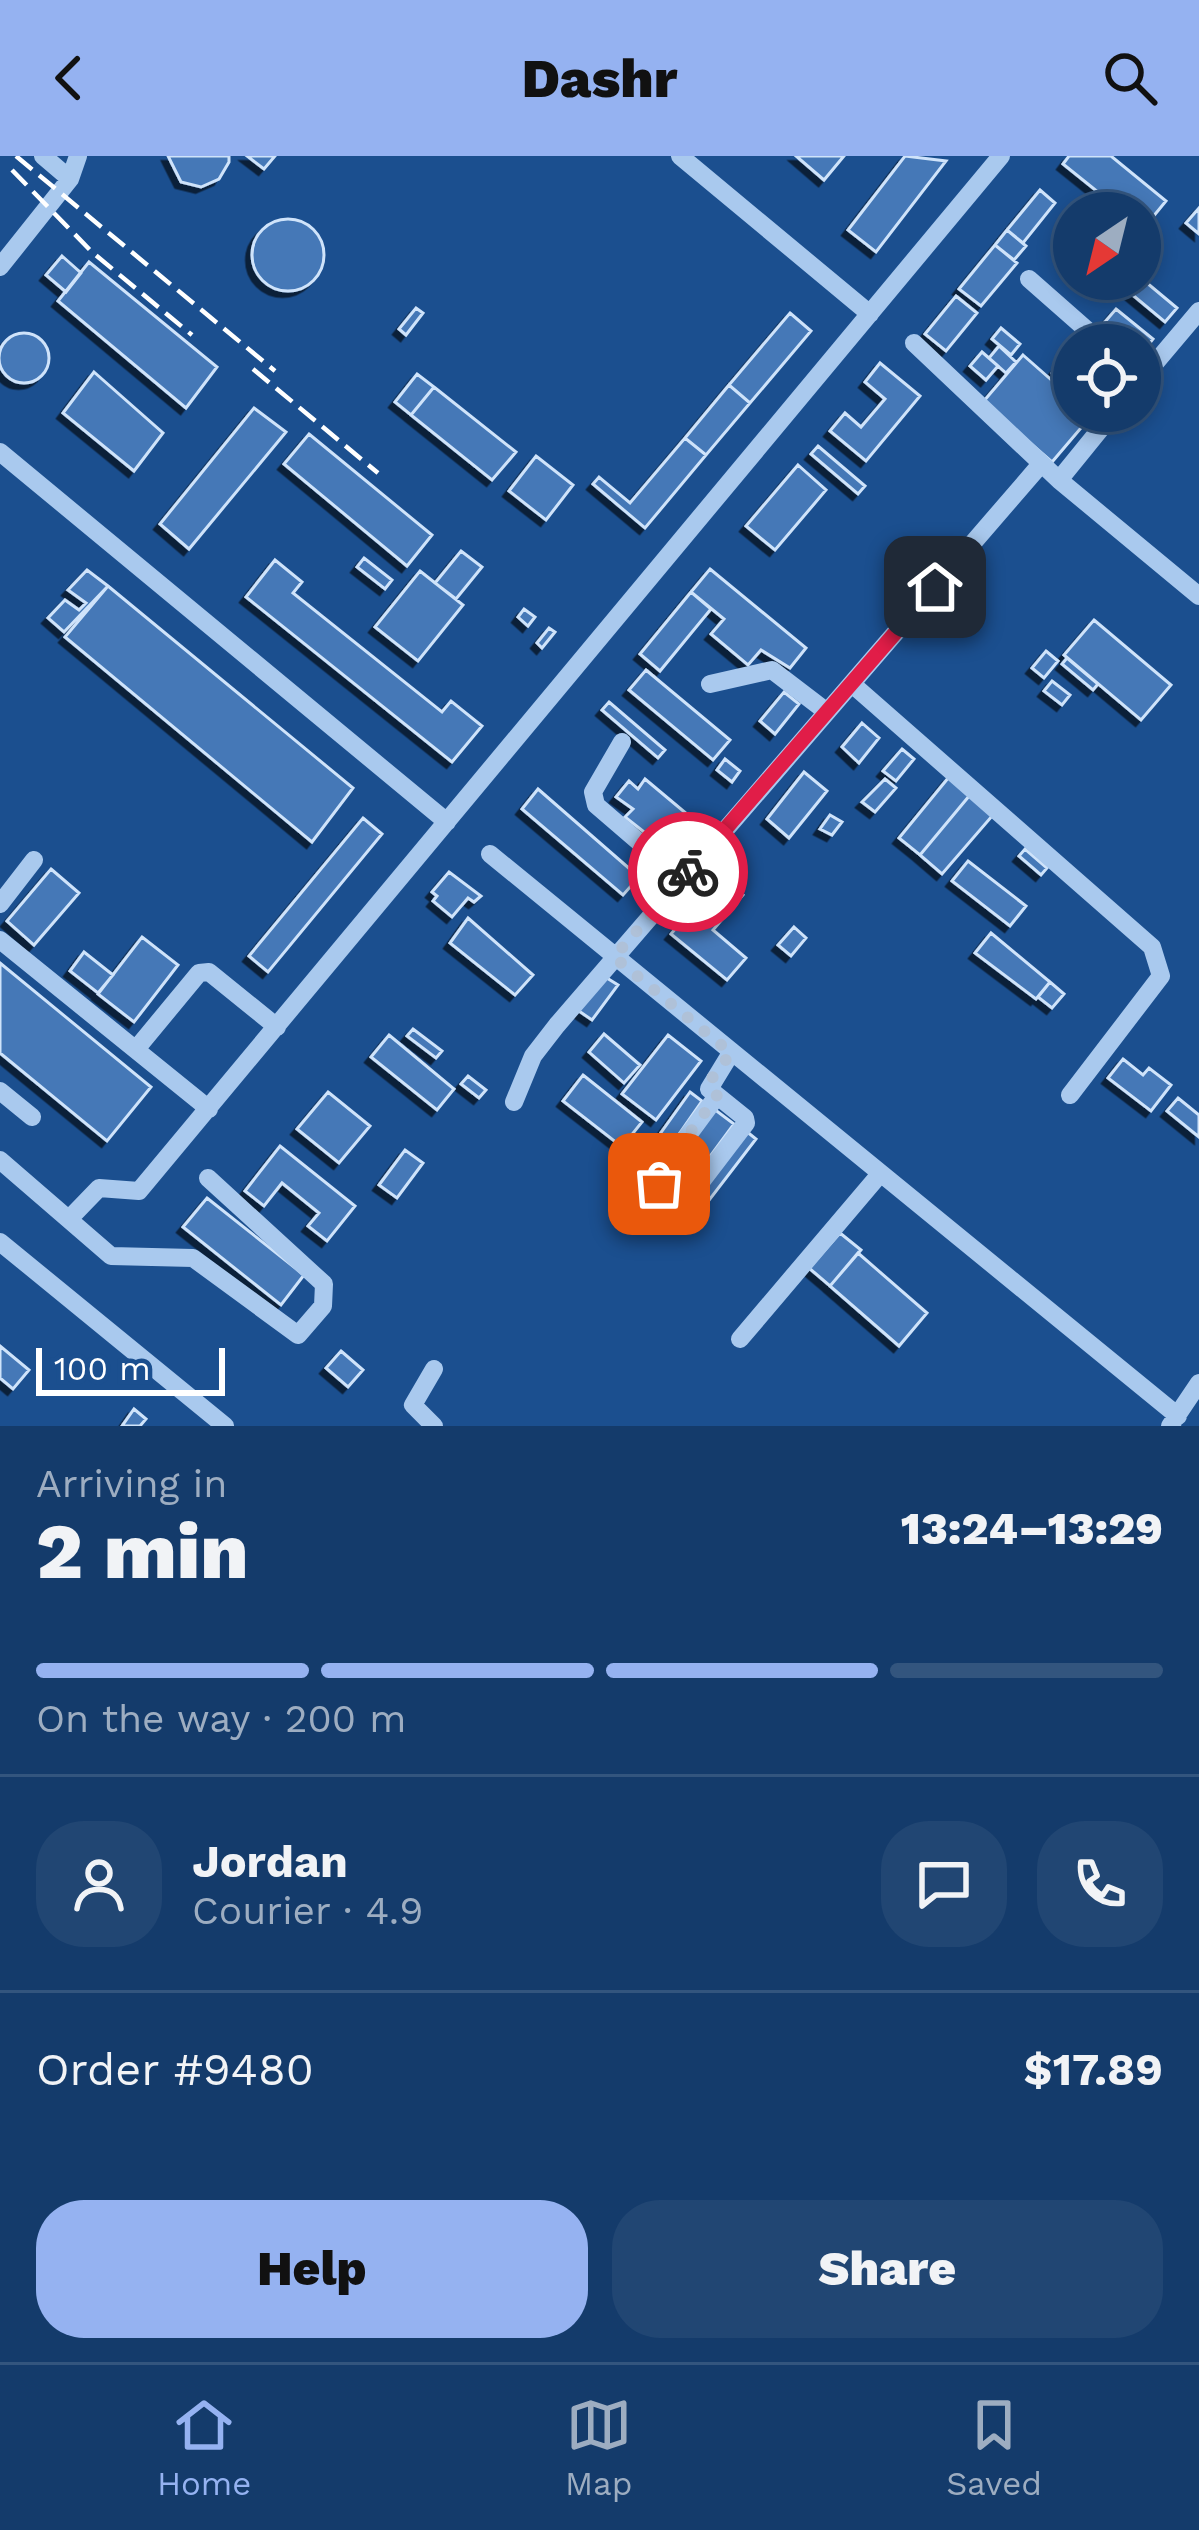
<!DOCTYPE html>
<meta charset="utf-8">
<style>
body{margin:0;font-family:"Work Sans",sans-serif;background:#214673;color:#f1f3f6;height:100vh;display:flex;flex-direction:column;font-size:45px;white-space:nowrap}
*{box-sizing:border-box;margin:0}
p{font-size:39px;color:#9dadc1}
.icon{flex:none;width:66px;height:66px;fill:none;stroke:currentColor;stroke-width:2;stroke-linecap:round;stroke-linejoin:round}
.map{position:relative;height:1270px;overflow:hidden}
.details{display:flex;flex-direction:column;background:#143b6b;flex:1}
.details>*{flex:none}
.needle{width:78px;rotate:215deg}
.tools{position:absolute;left:1053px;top:36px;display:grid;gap:24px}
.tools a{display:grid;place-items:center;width:108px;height:108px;border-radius:50%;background:#143b6b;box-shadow:0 6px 18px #0003,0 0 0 3px #33557e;font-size:60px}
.scale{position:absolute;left:36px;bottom:30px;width:189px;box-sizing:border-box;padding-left:12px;border:6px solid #fff;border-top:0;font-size:33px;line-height:42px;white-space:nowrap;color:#fff;-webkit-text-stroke:9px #1b4f8f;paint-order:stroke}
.pin{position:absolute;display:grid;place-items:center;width:102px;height:102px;color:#fff;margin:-51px;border-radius:24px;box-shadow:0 6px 18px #0006}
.courier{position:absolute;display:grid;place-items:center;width:120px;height:120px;margin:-60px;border:9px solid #e11d48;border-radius:50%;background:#fff;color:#222;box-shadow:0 3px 15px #0007}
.summary em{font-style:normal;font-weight:800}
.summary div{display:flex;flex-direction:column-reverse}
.summary{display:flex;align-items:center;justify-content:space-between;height:204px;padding:0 36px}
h1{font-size:78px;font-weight:800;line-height:90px}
.bar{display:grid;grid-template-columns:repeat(4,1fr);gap:18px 12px;align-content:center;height:144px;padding:0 36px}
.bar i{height:15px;border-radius:9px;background:#33557e}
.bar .on{background:#95b2f1}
.bar p{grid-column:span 4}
.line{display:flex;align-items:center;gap:30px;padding:0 36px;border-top:3px solid #33557e}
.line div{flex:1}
.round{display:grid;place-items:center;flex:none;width:126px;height:126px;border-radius:48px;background:#214673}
.cta{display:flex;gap:24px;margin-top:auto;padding:24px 36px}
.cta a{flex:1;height:138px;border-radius:48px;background:#95b2f1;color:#111;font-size:48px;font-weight:800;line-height:138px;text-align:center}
.cta a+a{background:#214673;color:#f1f3f6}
header{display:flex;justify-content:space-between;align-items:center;height:156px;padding:0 36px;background:#95b2f1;color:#111;font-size:54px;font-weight:800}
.tab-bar{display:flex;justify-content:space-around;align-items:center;height:168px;border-top:3px solid #33557e;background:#143b6b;font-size:33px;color:#9dadc1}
.tab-bar a{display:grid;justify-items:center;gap:6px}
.tab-bar .on{color:#95b2f1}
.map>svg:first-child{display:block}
.building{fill:#4478b7;stroke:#cfe3fa;stroke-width:3;filter:url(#shadow)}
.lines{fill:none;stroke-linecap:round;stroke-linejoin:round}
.minor{stroke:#a9c9ee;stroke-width:18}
.rail{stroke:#fff;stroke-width:4.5;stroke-dasharray:21 9;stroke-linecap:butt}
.done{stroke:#afc1d8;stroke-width:12;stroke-dasharray:0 21.6}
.route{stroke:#e11d48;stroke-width:15}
</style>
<header><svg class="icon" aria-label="back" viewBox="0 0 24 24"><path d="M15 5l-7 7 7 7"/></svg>Dashr<svg class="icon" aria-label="search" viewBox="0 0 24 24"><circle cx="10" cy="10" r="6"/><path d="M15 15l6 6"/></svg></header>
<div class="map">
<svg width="1199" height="1270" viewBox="0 0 1199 1270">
<defs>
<filter id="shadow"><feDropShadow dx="-5.5" dy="5.5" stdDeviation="0" flood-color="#0009"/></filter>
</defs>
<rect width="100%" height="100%" fill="#1b4f8f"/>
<!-- building -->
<path class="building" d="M168,0h61v6l-10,17 -18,8 -20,-5z
M247,0h28l-11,13z
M796,0h48l-20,24z
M905,0l41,5 -70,91 -28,-22z
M1069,0h42l55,45 -23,28 -3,-16h-16l-61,-49z
M1040,34l15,13 -32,40 -16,-13z
M1199,52v26l-13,-11z
M252 99a36 36 0 1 1 72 0a36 36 0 1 1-72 0Z
M1007,74l19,16 -12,14 -19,-15z
M995,89l22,18 -36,43 -22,-17z
M62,100l19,17 -15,19 -20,-17z
M89,106l128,105 -31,41 -128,-107z
M1141,122l36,30 -12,14 -36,-30z
M956,140l21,17 -31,38 -21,-17z
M416,152l7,5 -17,22 -7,-6z
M1116,153l37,30 -12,15 -1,-9h-10l-26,-22z
M790,157l21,18 -61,72 -21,-18z
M1104,167l26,22h-22l-13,-11z
M1001,172l19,16 -9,11 -19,-16z
M-1 202a25 25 0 1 1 50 0a25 25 0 1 1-50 0Z
M999,190l17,16 -10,11 -17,-15z
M982,196l16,14 -12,14 -16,-14z
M1068,198l6,5v33l-22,-19z
M1023,199l51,45v11l18,4 -40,47 -69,-60z
M880,207l40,33 -54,65 -36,-30 15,-18 16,14 24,-28 -20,-17z
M94,216l69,61 -29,38 -71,-58z
M417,218l17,13 -23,28 -16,-13z
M729,229l21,18 -44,52 -21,-17z
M434,231l82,65 -24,28 -81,-65z
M254,252l32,24 -97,117 -29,-25z
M309,278l123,101 -25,31 -123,-102z
M685,282l21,17 -61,73 -52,-44 6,-7 31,26z
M818,290l47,40 -7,8 -47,-40z
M536,300l37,29 -27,35 -37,-29z
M798,309l28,25 -51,60 -29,-24z
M461,395l21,16 -26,32 -21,-16z
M364,402l28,22 -7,9 -28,-22z
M275,404l27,22 -9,11 149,119 9,-11 31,25 -30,36 -206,-165z
M710,413l96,79 -16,20 -29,-18 -13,15 -37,-31 13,-15 -33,-27z
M87,414l21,16 -44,46 -16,-14 17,-18 14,10 7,-7 -18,-13z
M420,415l43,34 -45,56 -43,-34z
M108,430l245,202 -41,54 -247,-205z
M691,436l20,17 -51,62 -20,-17z
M524,453l11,8 -7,9 -10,-9z
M1094,464l77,65 -30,35 -77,-65z
M549,472l6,4 -13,16 -5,-5z
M1046,495l12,10 -14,17 -12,-10z
M1067,502l31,26 -5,6 -31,-26z
M646,514l84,70 -17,20 -84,-70z
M1052,525l18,14 -8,10 -18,-14z
M784,536l15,12 -24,30 -15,-13z
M609,546l56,48 -7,8 -56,-48z
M862,567l17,15 -20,25 -17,-16z
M902,593l12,10 -18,22 -13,-10z
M725,603l15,12 -8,11 -15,-12z
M804,616l23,19 -38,47 -22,-19z
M949,621l21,18 -50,60 -21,-17z
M645,623l61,51 -25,31 -56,-44 8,-8 -17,-12 13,-16 9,8z
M885,623l11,9 -21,24 -13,-10z
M538,633l101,88 -16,18 -101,-86z
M970,639l23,20 -51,59 -22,-19z
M830,659l12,7 -10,13 -12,-6z
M363,662l19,16 -114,138 -19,-16z
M1025,693l22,19 -6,7 -22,-19z
M968,705l58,45 -16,20 -58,-45z
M51,713l28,24 -45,52 -27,-24z
M449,716l32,24 -7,6 -6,-4 -16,19 -19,-16 4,-5 -5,-4z
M720,720l23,19 -30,35 33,28 -19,22 -56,-46z
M468,762l65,57 -18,20 -65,-52z
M794,771l12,11 -15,18 -13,-11z
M991,777l59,49 -14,17 -61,-46z
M142,781l36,28 -44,57 -36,-28z
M84,796l29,23 -15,18 -28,-22z
M0,807l151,124 -44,54 -107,-88z
M602,819l16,10 -26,35 -16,-11z
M1050,826l14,12 -12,14 -14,-11z
M413,873l29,22 -6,7 -29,-22z
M604,878l36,31 -16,18 -35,-31z
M389,879l65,54 -17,21 -66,-53z
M668,879l33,26 -45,59 -34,-26z
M1123,903l20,16 6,-7 22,17 -20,26 -43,-33z
M583,919l59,47 -20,25 -59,-46z
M468,920l18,14 -7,8 -18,-14z
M328,936l42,34 -31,37 -42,-34z
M690,936l12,9 -39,56 -13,-9z
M1178,942l21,17v22l-32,-26z
M714,953l20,15 -48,65 -21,-16z
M746,975l10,8 -56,73 -10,-7z
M280,990l75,60 -28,35 -19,-15 11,-13 -37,-30 -18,23 -19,-15z
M405,994l18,13 -26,35 -18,-13z
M207,1042l97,77 -23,30 -98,-78z
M840,1077l21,17 -31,36 -21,-18z
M858,1097l69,60 -28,33 -69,-60z
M0,1190l29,24 -16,19 -13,-11z
M341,1195l22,19 -15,17 -22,-19z
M134,1253l12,10 -6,7h-18z"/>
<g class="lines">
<!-- minor -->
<path class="minor" d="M43,0l27,23
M680,0l190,158
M0,111l70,-88 8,-23
M1029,123l75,66
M914,187l145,137 140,116
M1140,225l59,-70
M0,296l447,370
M1059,324l56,-69
M710,528l62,-14 55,42
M852,528l300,263 9,29 -91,119
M622,586l-29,50 3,13 86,74
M490,698l688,562
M0,748l34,-44
M0,784l209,169
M137,892l62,-75 10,-1 68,55
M0,935l32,26
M717,940l-59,80 1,8 22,16 7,-1 58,-76 -1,-5 -36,-29 22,-36
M514,946l19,-46 24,-31 484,-561
M0,1004l111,96 82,2 105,77 25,-29 1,-22 -116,-106
M70,1062l29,-30 40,3 862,-1035
M0,1086l225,184
M740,1183l140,-165
M434,1213l-21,36 21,21
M1170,1270l29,-43"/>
<!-- rail -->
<path class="rail" d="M16,0l259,215
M12,14l80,82 100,83
M253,213l125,104"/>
</g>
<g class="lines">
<!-- done -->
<path class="done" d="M659,1028l-1,-8 59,-80 -8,-14 22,-29 -117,-96 74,-85"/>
<!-- route -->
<path class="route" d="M688,716l247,-285"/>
</g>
</svg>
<div class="tools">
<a><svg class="needle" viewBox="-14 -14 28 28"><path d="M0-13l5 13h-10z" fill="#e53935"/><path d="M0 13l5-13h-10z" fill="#9dadc1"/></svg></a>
<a><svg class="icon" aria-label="locate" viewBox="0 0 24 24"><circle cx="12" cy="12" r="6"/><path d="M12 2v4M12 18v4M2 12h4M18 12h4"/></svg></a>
</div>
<div class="scale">100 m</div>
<div class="pin" style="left:659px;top:1028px;background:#ea580c"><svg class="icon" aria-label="bag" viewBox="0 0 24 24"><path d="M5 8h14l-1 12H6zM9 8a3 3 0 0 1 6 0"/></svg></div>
<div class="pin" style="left:935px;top:431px;background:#1f2937"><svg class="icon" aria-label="home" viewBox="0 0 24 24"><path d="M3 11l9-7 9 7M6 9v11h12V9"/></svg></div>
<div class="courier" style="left:688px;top:716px"><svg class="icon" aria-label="bike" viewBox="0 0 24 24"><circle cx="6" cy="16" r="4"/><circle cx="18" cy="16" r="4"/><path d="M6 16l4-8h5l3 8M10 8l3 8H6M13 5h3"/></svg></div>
</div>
<section class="details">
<div class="summary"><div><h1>2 min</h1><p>Arriving in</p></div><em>13:24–13:29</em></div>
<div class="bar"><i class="on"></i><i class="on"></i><i class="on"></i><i></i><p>On the way · 200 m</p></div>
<div class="line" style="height:216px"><a class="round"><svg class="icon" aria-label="person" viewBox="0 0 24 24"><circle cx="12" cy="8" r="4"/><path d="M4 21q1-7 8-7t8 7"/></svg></a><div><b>Jordan</b><p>Courier · 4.9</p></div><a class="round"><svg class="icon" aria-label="chat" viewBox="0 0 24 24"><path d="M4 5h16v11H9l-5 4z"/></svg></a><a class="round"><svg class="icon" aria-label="phone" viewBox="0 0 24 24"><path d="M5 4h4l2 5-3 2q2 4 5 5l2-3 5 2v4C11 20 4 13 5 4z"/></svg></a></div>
<div class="line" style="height:156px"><div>Order #9480</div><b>$17.89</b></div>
<div class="cta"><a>Help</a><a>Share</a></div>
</section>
<nav class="tab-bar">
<a class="on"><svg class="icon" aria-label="home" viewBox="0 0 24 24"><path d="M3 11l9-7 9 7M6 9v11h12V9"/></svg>Home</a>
<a><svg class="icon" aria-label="map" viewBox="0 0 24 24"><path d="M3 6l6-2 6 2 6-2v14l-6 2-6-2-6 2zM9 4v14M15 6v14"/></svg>Map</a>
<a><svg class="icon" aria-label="saved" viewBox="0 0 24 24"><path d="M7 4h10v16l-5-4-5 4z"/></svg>Saved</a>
</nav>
